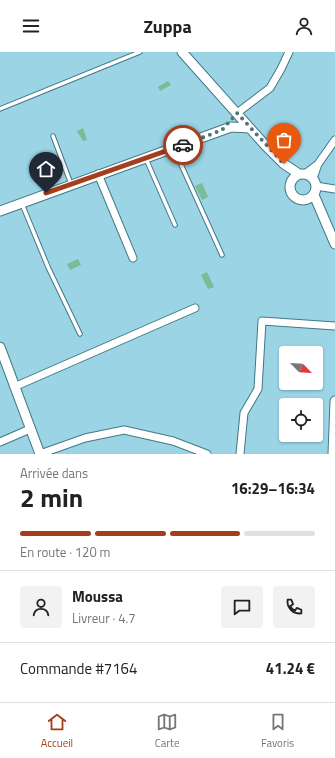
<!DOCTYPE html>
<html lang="fr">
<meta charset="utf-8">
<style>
body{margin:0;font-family:"Titillium Web",sans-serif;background:#f2f2f2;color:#222;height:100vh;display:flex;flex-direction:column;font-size:15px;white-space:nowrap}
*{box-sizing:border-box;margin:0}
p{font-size:13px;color:#767676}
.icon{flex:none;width:22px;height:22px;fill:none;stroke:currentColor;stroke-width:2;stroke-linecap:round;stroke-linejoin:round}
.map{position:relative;height:402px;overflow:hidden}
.side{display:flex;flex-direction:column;background:#fff;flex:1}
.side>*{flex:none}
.needle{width:26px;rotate:114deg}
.fabs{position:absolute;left:279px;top:294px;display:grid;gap:8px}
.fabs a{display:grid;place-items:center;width:44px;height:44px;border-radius:4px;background:#fff;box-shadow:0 1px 3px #0004;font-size:20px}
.pin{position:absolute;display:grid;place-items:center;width:34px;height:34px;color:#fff;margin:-41px -17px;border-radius:50% 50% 50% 0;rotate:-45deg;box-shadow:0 0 4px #0007}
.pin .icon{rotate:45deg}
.courier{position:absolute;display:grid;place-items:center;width:40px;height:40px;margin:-20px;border:3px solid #a53e1b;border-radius:50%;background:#fff;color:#222;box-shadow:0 1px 5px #0007}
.head em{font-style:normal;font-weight:700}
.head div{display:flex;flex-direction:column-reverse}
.head{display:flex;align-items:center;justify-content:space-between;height:68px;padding:0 20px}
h1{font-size:26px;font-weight:700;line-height:30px}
.bar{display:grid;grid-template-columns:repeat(4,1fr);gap:6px 4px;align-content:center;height:48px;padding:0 20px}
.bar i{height:5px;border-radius:3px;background:#e0e0e0}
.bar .current{background:#a53e1b}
.bar p{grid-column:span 4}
.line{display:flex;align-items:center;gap:10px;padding:0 20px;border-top:1px solid #e0e0e0}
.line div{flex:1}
.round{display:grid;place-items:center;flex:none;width:42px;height:42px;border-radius:4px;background:#f2f2f2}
header{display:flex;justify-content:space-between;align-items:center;height:52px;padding:0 20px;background:#fff;font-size:18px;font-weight:700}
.menu{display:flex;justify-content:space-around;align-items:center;height:56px;border-top:1px solid #e0e0e0;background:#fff;font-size:11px;color:#767676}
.menu a{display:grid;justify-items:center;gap:2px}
.menu .current{color:#a53e1b}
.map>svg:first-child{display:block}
.water{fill:#7dba96}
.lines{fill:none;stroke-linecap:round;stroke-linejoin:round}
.service-casing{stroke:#427887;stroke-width:5.5}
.minor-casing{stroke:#427887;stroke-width:9}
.tertiary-casing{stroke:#427887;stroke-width:11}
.service{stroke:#fff;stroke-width:3.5}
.minor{stroke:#fff;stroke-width:7}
.tertiary{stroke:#fff;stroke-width:9}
.done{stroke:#51747e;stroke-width:4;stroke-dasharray:0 7.2}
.route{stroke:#a53e1b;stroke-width:5}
</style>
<header><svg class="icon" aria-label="menu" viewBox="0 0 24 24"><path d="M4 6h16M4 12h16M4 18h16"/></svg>Zuppa<svg class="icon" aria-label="person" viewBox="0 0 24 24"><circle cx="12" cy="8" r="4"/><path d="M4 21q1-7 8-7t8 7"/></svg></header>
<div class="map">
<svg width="335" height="402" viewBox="0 0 335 402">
<rect width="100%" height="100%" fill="#9bd4e5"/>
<!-- water -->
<path class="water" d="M168,29l3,4 -11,6 -2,-4z
M83,76l4,12 -4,1 -6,-10z
M202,131l6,14 -6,3 -7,-14z
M78,207l3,6 -11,5 -3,-6z
M207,220l7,15 -6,2 -7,-14z"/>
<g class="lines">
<defs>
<path id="service" d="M0,57l140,-57
M53,84l18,48
M174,97l48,106
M146,107l29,66
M22,152l26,63 32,67"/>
<path id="minor" d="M237,61l33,-25 11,-19 8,-17
M98,122l35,84
M305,122l13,-10
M313,126l5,-14 17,-24
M316,134l19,3
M14,335l181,-79
M0,390l30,-13
M40,402l45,-16 39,-8 49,11 34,13
M240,402l4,-41 14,-24 4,-68 73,5"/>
<path id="tertiary" d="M182,0l83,93 19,19 15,10
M290 135a13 13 0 1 1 26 0a13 13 0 1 1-26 0Z
M314,143l21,49
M0,159l231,-84 19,1
M0,295l40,107
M333,402l2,-53"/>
</defs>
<!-- service casing -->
<use href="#service" class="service-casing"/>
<!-- minor casing -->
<use href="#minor" class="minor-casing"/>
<!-- tertiary casing -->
<use href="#tertiary" class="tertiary-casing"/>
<!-- service -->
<use href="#service" class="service"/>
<!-- minor -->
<use href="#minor" class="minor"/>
<!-- tertiary -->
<use href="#tertiary" class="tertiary"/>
</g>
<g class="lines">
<!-- done -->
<path class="done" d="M183,93l39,-15 15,-17 47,51"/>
<!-- route -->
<path class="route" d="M46,141l137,-48"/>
</g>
</svg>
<div class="fabs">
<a><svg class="needle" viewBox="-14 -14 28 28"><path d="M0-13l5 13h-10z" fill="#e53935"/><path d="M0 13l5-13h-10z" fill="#767676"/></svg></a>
<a><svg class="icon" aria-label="locate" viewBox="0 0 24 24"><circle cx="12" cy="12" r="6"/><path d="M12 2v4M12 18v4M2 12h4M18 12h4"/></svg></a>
</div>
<div class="pin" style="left:284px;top:112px;background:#ea580c"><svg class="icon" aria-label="bag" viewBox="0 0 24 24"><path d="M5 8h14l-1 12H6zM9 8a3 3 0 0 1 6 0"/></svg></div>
<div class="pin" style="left:46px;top:141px;background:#1f2937"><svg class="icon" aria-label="home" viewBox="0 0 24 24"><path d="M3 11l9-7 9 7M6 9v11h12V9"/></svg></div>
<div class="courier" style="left:183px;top:93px"><svg class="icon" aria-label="car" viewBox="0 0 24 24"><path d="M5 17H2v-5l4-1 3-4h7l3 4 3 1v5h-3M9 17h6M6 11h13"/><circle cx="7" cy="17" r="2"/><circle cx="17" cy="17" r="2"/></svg></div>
</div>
<section class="side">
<div class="head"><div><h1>2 min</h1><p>Arrivée dans</p></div><em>16:29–16:34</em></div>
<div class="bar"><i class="current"></i><i class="current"></i><i class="current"></i><i></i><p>En route · 120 m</p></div>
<div class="line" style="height:72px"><a class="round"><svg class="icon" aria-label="person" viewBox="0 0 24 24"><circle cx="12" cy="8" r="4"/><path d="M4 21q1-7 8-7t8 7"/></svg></a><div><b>Moussa</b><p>Livreur · 4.7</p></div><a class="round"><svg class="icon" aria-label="chat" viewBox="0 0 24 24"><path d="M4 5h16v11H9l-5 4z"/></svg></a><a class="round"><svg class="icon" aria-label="phone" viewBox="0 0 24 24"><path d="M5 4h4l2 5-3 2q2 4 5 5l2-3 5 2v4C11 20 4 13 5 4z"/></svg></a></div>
<div class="line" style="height:52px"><div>Commande #7164</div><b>41.24 €</b></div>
</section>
<nav class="menu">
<a class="current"><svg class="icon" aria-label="home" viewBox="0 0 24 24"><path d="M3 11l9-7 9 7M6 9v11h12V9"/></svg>Accueil</a>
<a><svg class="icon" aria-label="map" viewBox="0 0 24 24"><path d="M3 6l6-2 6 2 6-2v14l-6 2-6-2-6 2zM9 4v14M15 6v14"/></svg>Carte</a>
<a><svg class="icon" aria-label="saved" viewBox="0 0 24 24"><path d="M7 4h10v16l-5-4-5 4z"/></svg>Favoris</a>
</nav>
